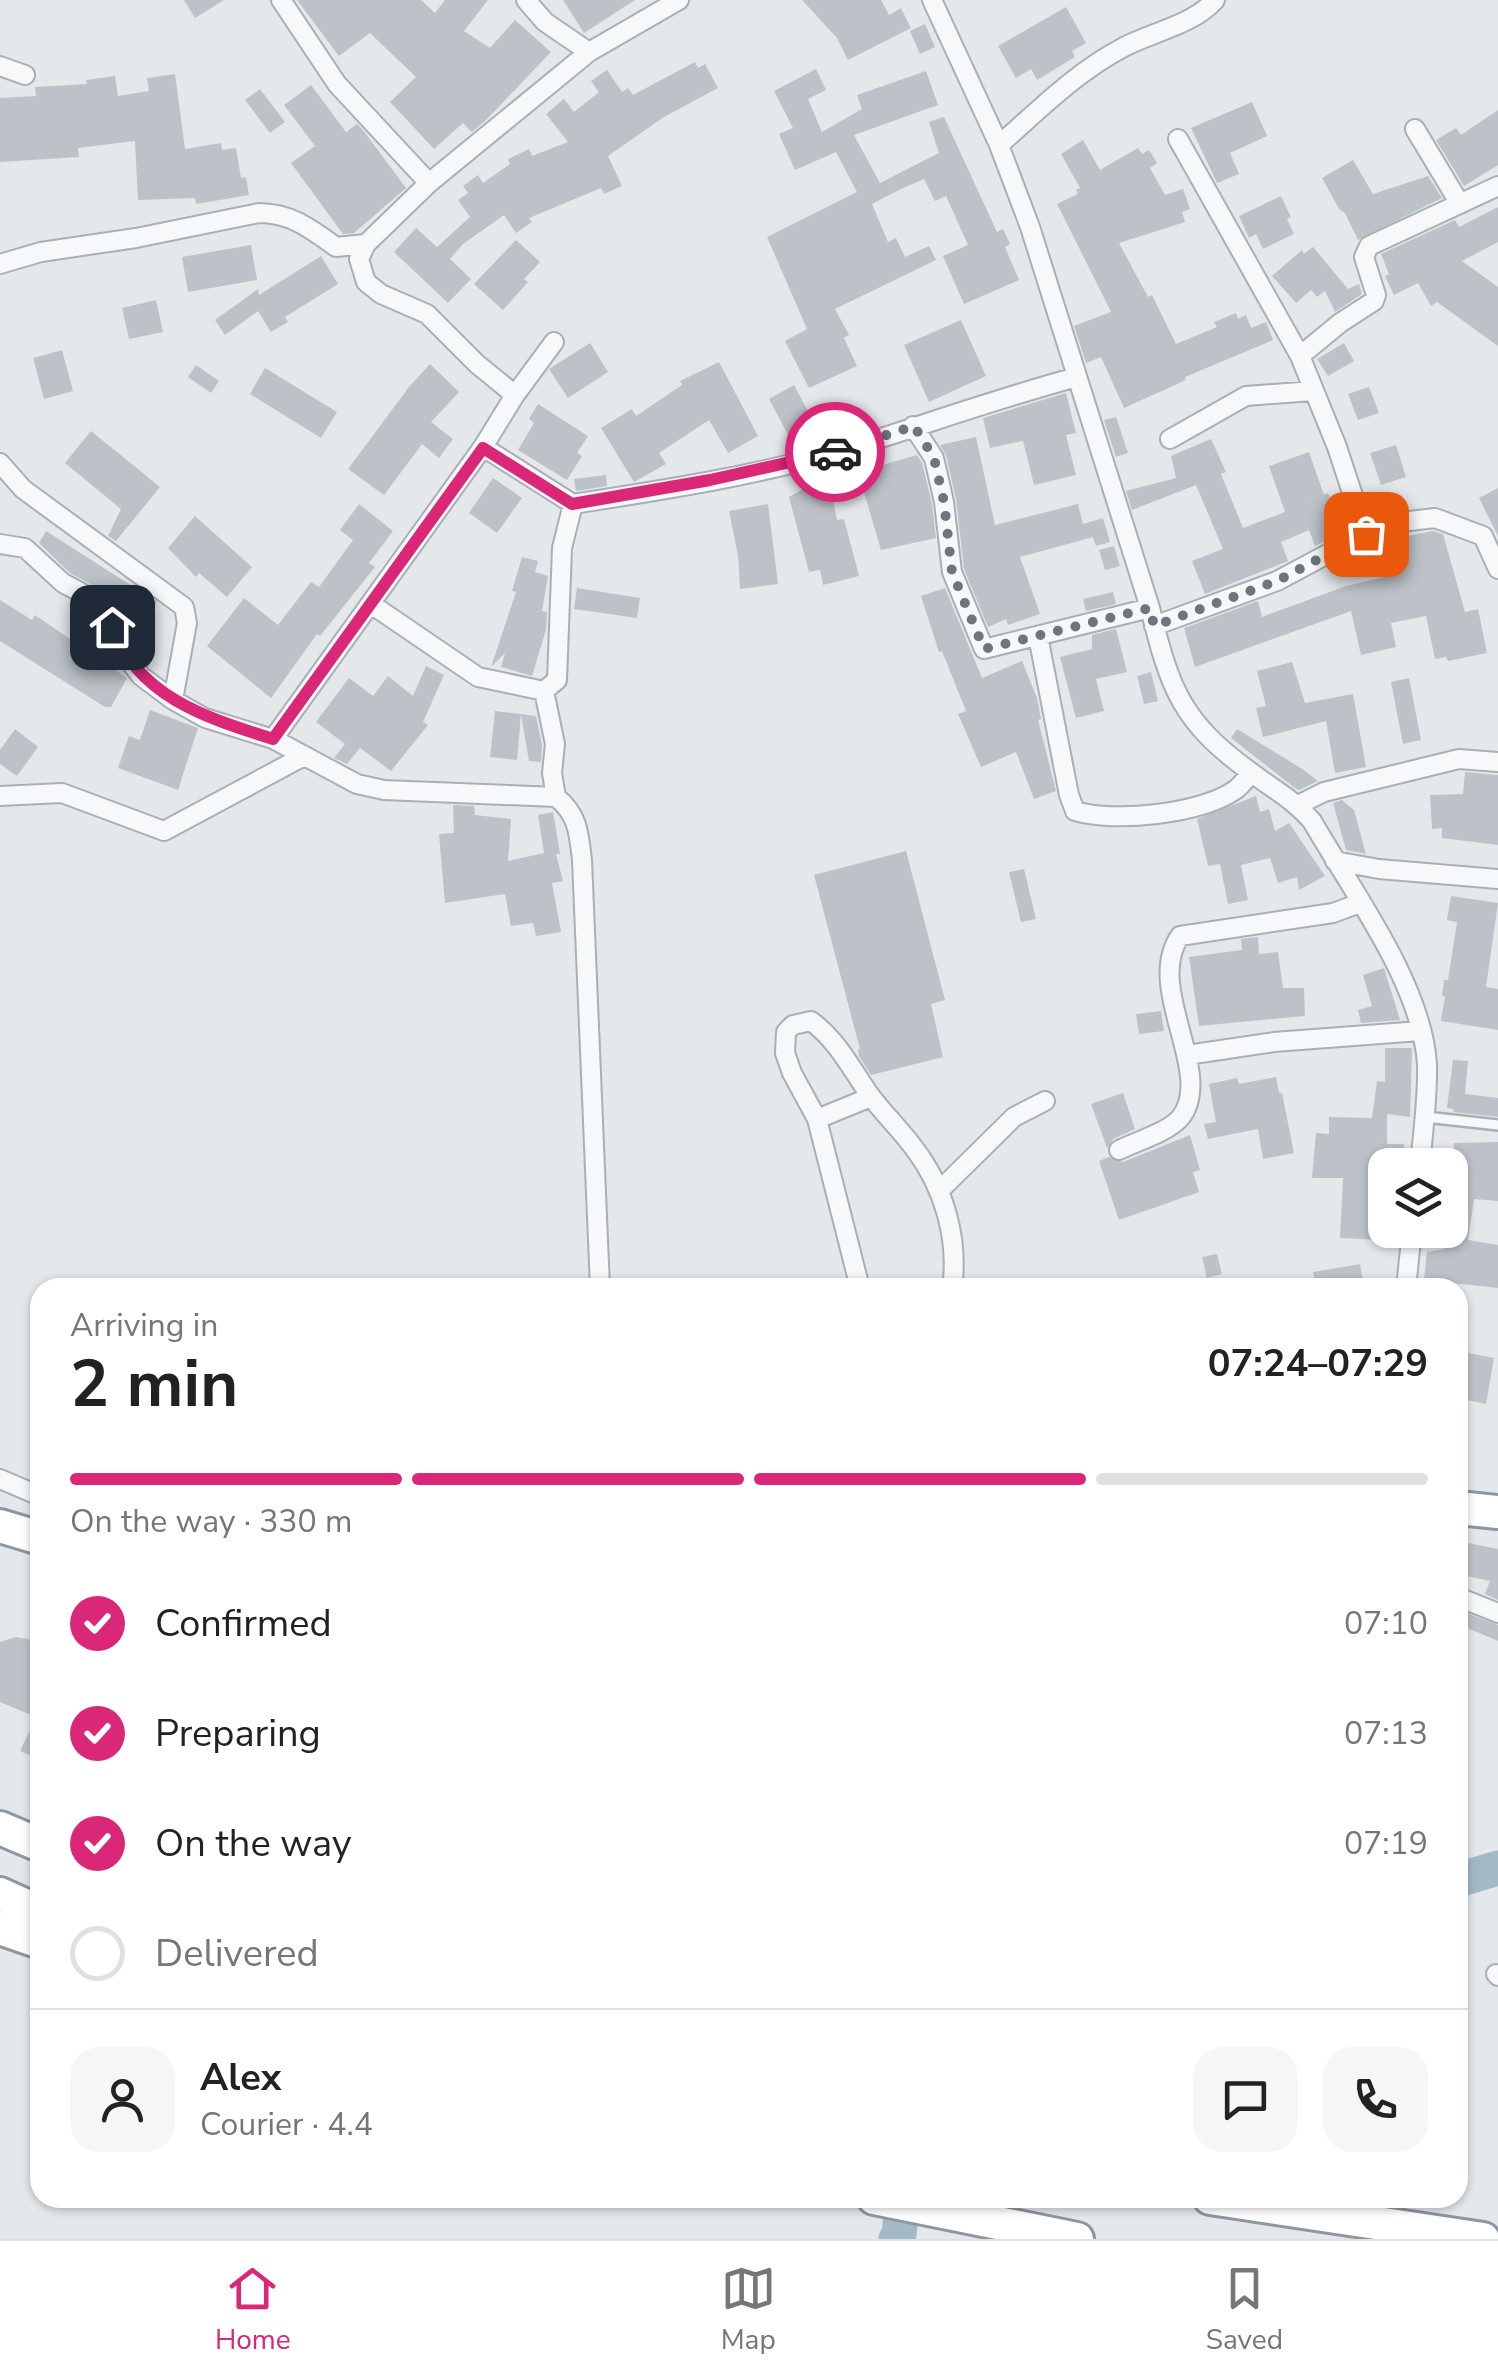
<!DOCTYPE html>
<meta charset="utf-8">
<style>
body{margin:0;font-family:"Nunito Sans",sans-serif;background:#f6f6f6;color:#222;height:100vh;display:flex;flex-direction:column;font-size:38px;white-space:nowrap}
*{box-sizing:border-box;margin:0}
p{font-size:32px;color:#767676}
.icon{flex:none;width:55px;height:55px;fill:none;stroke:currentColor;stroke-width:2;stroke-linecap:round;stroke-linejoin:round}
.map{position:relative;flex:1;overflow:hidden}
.side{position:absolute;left:30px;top:1278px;width:1438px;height:930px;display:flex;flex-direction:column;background:#fff;border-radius:30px;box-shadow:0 2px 8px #0004}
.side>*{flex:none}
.tools{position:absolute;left:1368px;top:1148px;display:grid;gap:20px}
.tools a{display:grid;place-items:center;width:100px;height:100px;border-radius:20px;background:#fff;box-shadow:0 2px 8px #0004;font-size:50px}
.pin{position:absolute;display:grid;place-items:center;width:85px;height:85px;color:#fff;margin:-42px;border-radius:20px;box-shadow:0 5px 15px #0006}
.courier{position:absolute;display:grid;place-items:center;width:100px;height:100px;margin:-50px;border:8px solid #db2777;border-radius:50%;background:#fff;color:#222;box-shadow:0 2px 12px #0007}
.overview em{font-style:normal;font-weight:700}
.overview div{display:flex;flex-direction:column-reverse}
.overview{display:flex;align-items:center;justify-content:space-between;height:170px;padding:0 40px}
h1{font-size:65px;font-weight:700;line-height:75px}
.bar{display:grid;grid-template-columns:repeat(4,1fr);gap:15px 10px;align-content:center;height:120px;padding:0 40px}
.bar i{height:12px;border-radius:8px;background:#e0e0e0}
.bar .current{background:#db2777}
.bar p{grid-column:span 4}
.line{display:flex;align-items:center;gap:25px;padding:0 40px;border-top:2px solid #e0e0e0}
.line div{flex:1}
.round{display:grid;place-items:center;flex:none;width:105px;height:105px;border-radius:30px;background:#f6f6f6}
ol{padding:0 40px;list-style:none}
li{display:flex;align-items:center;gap:30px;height:110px}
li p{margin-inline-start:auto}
li .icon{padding:10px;border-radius:50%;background:#db2777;color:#fff;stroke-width:4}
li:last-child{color:#767676}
li i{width:55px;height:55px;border:5px solid #e0e0e0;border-radius:50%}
.menu{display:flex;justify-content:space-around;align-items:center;height:140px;border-top:2px solid #e0e0e0;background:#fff;font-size:28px;color:#767676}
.menu a{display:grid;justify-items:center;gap:5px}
.menu .current{color:#db2777}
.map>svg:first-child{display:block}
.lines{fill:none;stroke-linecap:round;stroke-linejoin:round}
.river{stroke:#a2bac8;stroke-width:35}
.building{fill:#bcc2c8}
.lane-casing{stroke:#a9b0b5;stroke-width:14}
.street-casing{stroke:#a9b0b5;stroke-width:22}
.highway-casing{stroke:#8d97a1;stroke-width:38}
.lane{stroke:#f7f8fa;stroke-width:9}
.street{stroke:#f7f8fa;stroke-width:18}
.highway{stroke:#fff;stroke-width:32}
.done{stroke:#6d767e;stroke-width:10;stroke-dasharray:0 18}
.route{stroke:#db2777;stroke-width:12}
</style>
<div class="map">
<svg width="1498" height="2239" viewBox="0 0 1498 2239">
<rect width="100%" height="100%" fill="#e4e8eb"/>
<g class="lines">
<!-- river -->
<path class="river" d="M1458,1880l40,-12
M896,2239l3,-5 4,-36"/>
</g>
<!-- building -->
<path class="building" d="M184,0h40l-29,18z
M297,0h124l14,13 10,-13h43l-24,31 26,17 25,-28 36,32 -65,68 -14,12 -9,-9 -29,26 -44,-47 26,-25 -46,-44 -31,23z
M563,0h72l-51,33z
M802,0h79l8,15 12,-7 10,20 -63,32 -11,-22z
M1066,7l20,36 -14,8 3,6 -38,23 -6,-11 -15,9 -18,-32z
M925,24l10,23 -15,7 -10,-23z
M695,62l3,6 7,-4 13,24 -54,29 -56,39 14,30 -18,8 -3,-6 -72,30 3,4 -16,11 -12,-18 -41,29 -13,15 21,20 -23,24 -54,-51 22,-24 21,19 33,-30 -12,-17 10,-7 -5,-7 15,-11 5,8 27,-19 -2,-5 21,-10 3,7 36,-14 -22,-28 18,-15 10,13 25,-20 -8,-11 16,-11 15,22 6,-4 5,7z
M816,69l10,21 -18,9 14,33 40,-23 -5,-14 69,-24 12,34 -84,30 26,48 59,-30 -10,-31 15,-5 53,115 6,-3 7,15 -5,3 14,33 -55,24 -21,-48 25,-11 -22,-49 -11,5 -11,-22 -25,11 -27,14 16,38 8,-4 9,19 24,-11 7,14 -101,49 14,26 -5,3 13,28 -48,22 -24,-47 22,-12 -40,-92 90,-45 -21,-40 -41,18 -16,-36 14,-6 -19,-37z
M175,74l10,75 36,-6 1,7 14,-2 5,30 5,-1 3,18 -53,9 -1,-6 -57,2 -3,-59 -57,7 1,9 -79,5v-64l36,-2 -1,-9 52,-3 -1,-4 29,-4 3,20 31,-5 -2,-13z
M311,85l35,47 11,-8 6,6 43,58 -52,45 -11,1 -52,-71 24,-17 -31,-41z
M260,89l25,33 -15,11 -25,-33z
M1252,102l15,34 -37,17 9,21 -22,9 -26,-55z
M1498,110v55l-34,21 -28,-46 20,-12 5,7z
M1083,140l17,30 38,-22 4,6 7,-4 8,13 -7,5 15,27 18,-6 7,20 -8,3 3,10 -66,21 29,54 4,-2 24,49 41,-17 -3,-5 22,-9 2,6 8,-4 5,13 15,-6 7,18 -88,37 1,3 -62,28 -23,-51 -15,6 -12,-37 37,-14 -54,-108 21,-10 -2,-4 4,-2 -19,-34z
M1353,160l20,34 55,-18 14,22 -84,42 -13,-27 -6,-4 -17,-31z
M1281,196l10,21 -4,2 7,15 -31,15 -7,-15 -7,4 -10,-22z
M1498,207v35l-36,19 36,26v59l-61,-44 -6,4 -13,-23 -24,12 -9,-19 4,-2 -8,-20 74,-34 4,7z
M516,240l24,22 -16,17 4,3 -25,28 -29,-26z
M251,245l6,35 -69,12 -6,-35z
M1313,247l35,42 11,-5 3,10 -27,18 -10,-21 -8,6 -6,-7 -15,13 -24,-27 30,-26 2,4z
M321,256l17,28 -53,33 3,5 -17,10 -13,-21 -33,24 -10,-15 43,-31 1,6z
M156,300l7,32 -34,7 -7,-31z
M961,320l25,56 -57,26 -25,-57z
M590,343l18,29 -40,26 -19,-29z
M1344,343l10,18 -26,15 -11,-17z
M62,350l11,41 -29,8 -11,-41z
M719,362l39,74 -30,17 -19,-33 -50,33 7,11 -32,18 -33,-54 31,-19 4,7 46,-31 -2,-4z
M430,364l29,28 -28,30 22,17 -14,19 -17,-14 -38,51 -36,-26 61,-82z
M196,365l23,16 -8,12 -23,-16z
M265,368l72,44 -16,26 -71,-44z
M794,385l25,47 -25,14 -25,-47z
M1369,387l10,26 -21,7 -10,-26z
M1066,393l10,40 -10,2 10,40 -42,10 -11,-44 -33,7 -7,-30z
M538,404l50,32 -11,17 5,3 -15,24 -49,-30 16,-27 -5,-4z
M1116,417l12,36 -12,4 -12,-37z
M91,431l69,56 -44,54 -8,-5 13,-27 -56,-46z
M976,437l19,88 83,-21 5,20 20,-6 7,24 -14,4 -3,-9 -73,20 20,57 -32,11 -2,-6 -18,8 -24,-58 -8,-70 -10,-44 -6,-10z
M1211,439l15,33 -5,2 22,54 42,-16 -16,-46 40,-14 15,43 4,-2 18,37 -31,16 -6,-16 -28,12 7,19 -83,33 -13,-33 31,-12 -27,-64 -64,25 -6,-19 50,-13 -5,-22z
M1396,445l10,32 -25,8 -11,-32z
M917,455l5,8 10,41 4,34 -55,12 -23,-78z
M606,475l1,11 -31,5 -2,-12z
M828,476l9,44 7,-1 15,57 -36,9 -3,-15 -11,2 -20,-75 25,-14 -2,-4z
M493,478l29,20 -25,35 -28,-20z
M1498,488v48l-19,-38z
M359,504l34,27 -24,32 6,4 -55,69 -3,-2 -46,64 -64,-52 37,-48 34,27 33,-43 8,5 34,-47 -13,-10z
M768,504l10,80 -38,5 -2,-34 -9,-44z
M195,516l57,51 -25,30 -28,-24 -3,4 -28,-29z
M46,531l111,71 -15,24 -22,-14 -9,-17 -41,-22 -31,-30z
M1433,531l10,3 22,78 13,-3 9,44 -39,8 -2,-4 -11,2 -9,-43 -35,7 5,24 -35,8 -10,-44 -156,56 -11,-39 74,-27 4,16 84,-31 48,-11 -9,-35z
M1114,546l6,20 -15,4 -6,-20z
M522,557l16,4 -3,11 13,4 -6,35 5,1 -1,18 -14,46 -31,-9 4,-14 -14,14 25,-75 -4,-1z
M577,588l63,10 -3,20 -63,-9z
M945,588l37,90 40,-17 15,37 4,21 -3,1 18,71 -22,8 -18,-47 -35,15 -23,-53 8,-3 -24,-60 -3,1 -18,-56z
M1113,592l3,12 -30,7 -3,-12z
M0,600l32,20 3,-5 92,63 -16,29h-6l-105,-66z
M1116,629l11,43 -31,7 8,32 -28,7 -16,-61 32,-8v-14z
M1292,662l13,41 48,-9 13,73 -31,6 -9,-52 -63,16 -7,-29 10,-2 -9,-35z
M426,666l18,9 -21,47 5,3 -37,46 -31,-23 -13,16 -13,-6 11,-14 -29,-22 33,-44 24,18 15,-20 25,20z
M1151,672l7,29 -14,3 -7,-28z
M1409,678l12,62 -18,4 -12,-62z
M150,710l48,18 -20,62 -60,-22 11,-32 11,4z
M495,711l26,3 -4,46 -27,-3z
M521,714l15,2 6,29 -1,17 -12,-1z
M15,729l23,18 -21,29 -17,-12v-14z
M1237,729l67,41 14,11 -19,9 -4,-2 -64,-50z
M1465,772l33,3v70l-56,-7v-10l-10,1 -2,-34 33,-1z
M1256,796l4,16 9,-3 6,22 14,-8 36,53 -26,14 -2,-13 -19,6 -8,-25 -29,7 7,35 -20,4 -8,-40 -12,2 -11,-47z
M1342,800l12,10 12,44 -20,-4 -13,-47z
M453,805l21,1 1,9 36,4 -3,42 36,-8 -6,-38 15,-3 7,42h-4l7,27 -11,2 9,49 -25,4 -3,-13 -22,3 -6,-32 -60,9 -6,-69 15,-1z
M906,851l39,149 -14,4 12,53 -72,18 -12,-19 -1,-7h2l-46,-174z
M1024,869l12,50 -15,3 -12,-50z
M1451,896l47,7 -12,84 12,2v41l-57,-9 4,-25h-3l2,-16h4l9,-58 -10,-2z
M1258,937l1,17 19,-2 5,36h21l1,28 -106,10 -10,-69 53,-7 -1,-11z
M1384,968l16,52 -39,3 -3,-13 14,-4 -9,-31z
M1161,1011l3,20 -25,3 -3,-20z
M1385,1048h27l-2,69 -23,-3v30h17v14l-20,1 -4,81 -40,-2 3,-60h-31l4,-45 13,1v-17l43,1 5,-37 8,1z
M1453,1060l15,1 -3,33 33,4v19l-45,-5 1,-3 -7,-1z
M1276,1077l3,16h3l12,60 -31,6 -5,-30 -50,10 -4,-15 12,-2 -7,-38 28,-6 2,6z
M1123,1093l12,36 -22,10 -6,9 -16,-44z
M1190,1135l10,35 -7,2 6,20 -80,28 -20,-59 10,-4 14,5z
M1498,1142v59l-24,-2 -6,41 30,5v43l-54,-6 -1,6h-20l4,-36 17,-3 -1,-12 7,1 4,-95z
M1217,1254l5,20 -15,4 -5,-21z
M1360,1264l4,24h-48l-3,-16z
M1458,1351l36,7 -8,46 -28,-6z
M1458,1541l40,8v51l-13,-6 5,-13 -32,-7z
M1458,1610l40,15v16l-40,-17z
M16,1637l24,4v102l-6,14 -14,-6 16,-34 -36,-15v-60z"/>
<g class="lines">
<defs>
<path id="lane" d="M1426,1117l72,8"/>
<path id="street" d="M281,0l56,84 92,99
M526,0l19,22 44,30
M932,0l67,145 31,82 120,381c20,81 31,114 102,165 21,16 42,27 60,48 40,70 110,163 115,243 1,33 -4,68 -7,101
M0,66l25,9
M1415,129l45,75
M1178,139l122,217 37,91 29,88
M999,145c40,-35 77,-73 125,-98 28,-15 69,-22 91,-47
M0,264l41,-12 95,-14 123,-25c32,0 52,16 77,34l30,-3
M1300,356l40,-33 34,-22 2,-6 -12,-38 5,-11 129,-60
M515,395l-38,-31 -50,-50 -46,-20 -15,-12 -7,-23 7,-15 63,-61 160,-131 90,-52
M913,426l21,32 10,44 8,70 32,77 166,-41
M1170,439l76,-43 67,-5
M483,447l90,57c90,-14 182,-28 270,-54 78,-24 155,-52 234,-73
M0,463l23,26 161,118 3,16 -14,77
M0,544l25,4 38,35 41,22 16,44 21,27 32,24 32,18 68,21 84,45 27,6 172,7c22,17 23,37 26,63l18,428
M371,604l107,73 66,14 13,-11 5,-132 11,-44
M1154,626l123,-45 107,-57 51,-6 48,18 15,33
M1038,636l31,159 6,16c39,12 126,3 160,-21 6,-4 11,-11 16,-17
M544,691l11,53 -3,29 4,24
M273,739l210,-292 32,-52 39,-53
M0,796l62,-3 102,38 140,-75
M1298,805l26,-13 135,-33 39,3
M1335,861l44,8 119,10
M1187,1055l87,-13 146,-11
M817,1119l54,-22
M1119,1150c18,-9 50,-18 62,-33 34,-44 -37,-129 -1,-181l153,-23 27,-10
M939,1191l75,-74 31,-16
M860,1288l-43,-169 -25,-46 -7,-20 1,-21 7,-7 18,-4c26,19 40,47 58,73 14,19 31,35 45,54 30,39 45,91 38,140
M1406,1288l6,-58
M0,1479l40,17
M1458,1597l40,16
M1496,1974l2,2"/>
<path id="highway" d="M1458,1508l40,4
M0,1526l40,12
M0,1828l40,17
M0,1894l40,18
M0,1928l40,14
M874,2198l203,41
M1210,2198l273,41"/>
</defs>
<!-- lane casing -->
<use href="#lane" class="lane-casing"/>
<!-- street casing -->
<use href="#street" class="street-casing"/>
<!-- highway casing -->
<use href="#highway" class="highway-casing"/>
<!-- lane -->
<use href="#lane" class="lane"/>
<!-- street -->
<use href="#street" class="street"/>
<!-- highway -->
<use href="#highway" class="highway"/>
</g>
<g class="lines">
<!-- done -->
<path class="done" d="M835,452l79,-26 20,32 10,44 8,70 32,77 166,-41 4,18 123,-45 89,-47"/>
<!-- route -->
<path class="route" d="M112,627c26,70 95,91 161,112l210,-291 89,56 138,-24 125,-28"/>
</g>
</svg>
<div class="tools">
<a><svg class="icon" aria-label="layers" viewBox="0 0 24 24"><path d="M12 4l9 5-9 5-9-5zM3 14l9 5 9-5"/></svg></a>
</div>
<div class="pin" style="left:1366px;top:534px;background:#ea580c"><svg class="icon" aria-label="bag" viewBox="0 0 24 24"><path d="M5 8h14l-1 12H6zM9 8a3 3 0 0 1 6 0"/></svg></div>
<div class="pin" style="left:112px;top:627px;background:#1f2937"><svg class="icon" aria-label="home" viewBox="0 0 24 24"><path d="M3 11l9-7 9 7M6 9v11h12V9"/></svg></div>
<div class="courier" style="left:835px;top:452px"><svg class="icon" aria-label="car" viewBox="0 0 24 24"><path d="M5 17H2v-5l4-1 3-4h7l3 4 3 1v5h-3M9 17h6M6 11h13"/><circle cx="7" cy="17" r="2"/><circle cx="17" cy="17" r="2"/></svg></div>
<section class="side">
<div class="overview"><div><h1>2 min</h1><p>Arriving in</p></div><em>07:24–07:29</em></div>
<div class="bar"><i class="current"></i><i class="current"></i><i class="current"></i><i></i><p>On the way · 330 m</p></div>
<ol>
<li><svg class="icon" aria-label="check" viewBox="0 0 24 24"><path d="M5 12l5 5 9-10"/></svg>Confirmed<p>07:10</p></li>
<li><svg class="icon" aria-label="check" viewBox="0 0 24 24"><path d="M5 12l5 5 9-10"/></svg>Preparing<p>07:13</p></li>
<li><svg class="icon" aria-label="check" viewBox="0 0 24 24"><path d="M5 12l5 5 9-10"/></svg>On the way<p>07:19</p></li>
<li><i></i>Delivered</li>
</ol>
<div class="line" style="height:180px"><a class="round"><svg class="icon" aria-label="person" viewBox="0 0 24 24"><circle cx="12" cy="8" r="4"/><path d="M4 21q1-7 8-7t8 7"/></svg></a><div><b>Alex</b><p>Courier · 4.4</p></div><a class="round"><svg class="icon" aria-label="chat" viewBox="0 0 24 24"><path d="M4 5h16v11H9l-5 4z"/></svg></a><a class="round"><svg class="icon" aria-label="phone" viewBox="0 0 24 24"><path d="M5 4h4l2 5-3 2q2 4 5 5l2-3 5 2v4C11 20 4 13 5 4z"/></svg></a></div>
</section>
</div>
<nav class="menu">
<a class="current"><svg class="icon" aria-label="home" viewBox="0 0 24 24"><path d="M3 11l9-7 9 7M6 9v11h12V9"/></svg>Home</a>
<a><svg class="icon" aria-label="map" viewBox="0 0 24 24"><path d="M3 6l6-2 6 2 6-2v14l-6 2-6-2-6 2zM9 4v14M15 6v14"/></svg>Map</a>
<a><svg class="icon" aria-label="saved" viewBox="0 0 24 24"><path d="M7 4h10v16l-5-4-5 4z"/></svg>Saved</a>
</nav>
